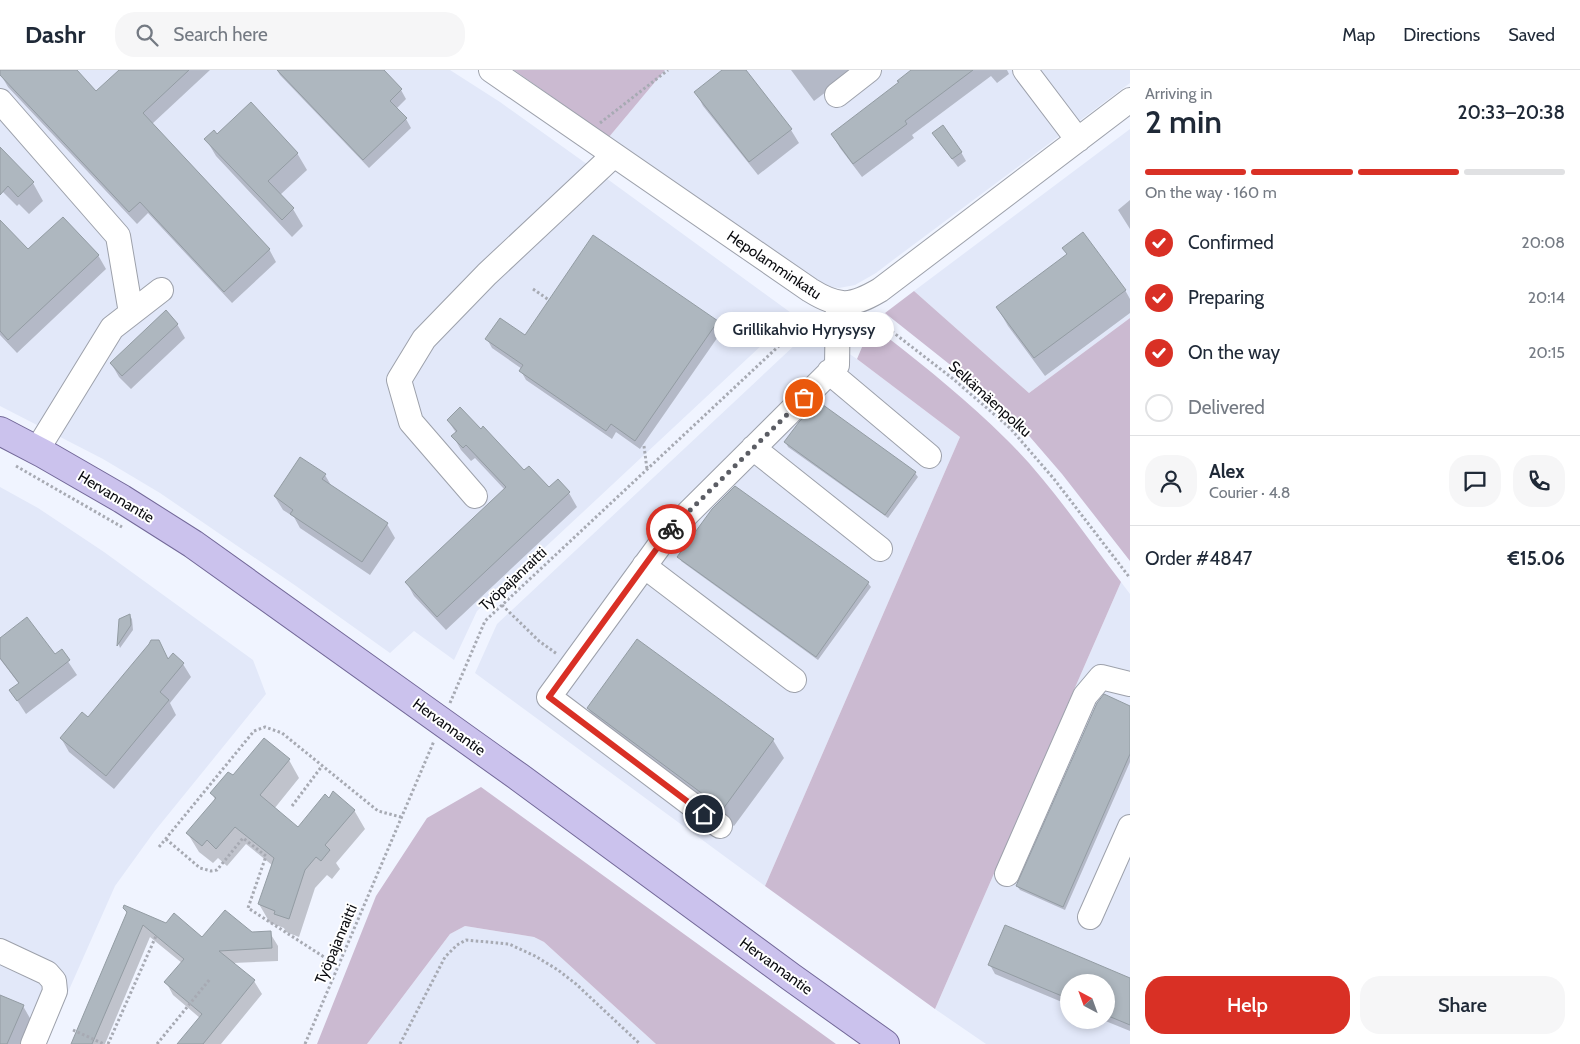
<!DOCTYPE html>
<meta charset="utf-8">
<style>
body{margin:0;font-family:Cabin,sans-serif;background:#f6f6f7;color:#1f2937;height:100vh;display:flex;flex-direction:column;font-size:19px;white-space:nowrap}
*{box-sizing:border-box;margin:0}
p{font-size:16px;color:#747a83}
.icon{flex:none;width:28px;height:28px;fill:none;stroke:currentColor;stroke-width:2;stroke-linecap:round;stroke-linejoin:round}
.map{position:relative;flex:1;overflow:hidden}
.drawer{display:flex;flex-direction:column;background:#fff;width:450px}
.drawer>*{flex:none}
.needle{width:32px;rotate:319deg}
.tools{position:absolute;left:1060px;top:904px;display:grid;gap:10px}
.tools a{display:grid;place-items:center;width:55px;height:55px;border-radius:50%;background:#fff;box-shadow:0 2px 8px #0003;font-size:25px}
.pin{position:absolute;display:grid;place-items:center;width:42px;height:42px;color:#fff;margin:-21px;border:2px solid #fff;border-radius:50%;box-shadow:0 1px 5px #0007}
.courier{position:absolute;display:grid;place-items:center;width:50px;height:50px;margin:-25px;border:4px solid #d93025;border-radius:50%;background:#fff;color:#222;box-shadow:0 1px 6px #0007}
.bubble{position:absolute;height:35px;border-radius:18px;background:#fff;box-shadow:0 2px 8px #0003;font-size:16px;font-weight:600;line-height:35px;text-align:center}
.summary em{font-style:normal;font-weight:600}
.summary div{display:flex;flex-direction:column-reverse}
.summary{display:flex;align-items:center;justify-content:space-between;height:85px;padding:0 15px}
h1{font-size:32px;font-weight:600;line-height:38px}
.bar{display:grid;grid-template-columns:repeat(4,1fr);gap:8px 5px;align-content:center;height:60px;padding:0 15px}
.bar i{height:6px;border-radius:4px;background:#e0e1e3}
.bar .selected{background:#d93025}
.bar p{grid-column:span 4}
.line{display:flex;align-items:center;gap:12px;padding:0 15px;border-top:1px solid #e0e1e3}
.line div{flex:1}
.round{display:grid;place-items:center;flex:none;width:52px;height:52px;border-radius:20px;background:#f6f6f7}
ol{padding:0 15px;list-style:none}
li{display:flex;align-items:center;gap:15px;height:55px}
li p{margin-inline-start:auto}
li .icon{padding:5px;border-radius:50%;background:#d93025;color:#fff;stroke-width:4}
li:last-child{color:#747a83}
li i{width:28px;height:28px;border:2px solid #e0e1e3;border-radius:50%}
.primary-button{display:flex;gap:10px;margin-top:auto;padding:10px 15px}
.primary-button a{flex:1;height:58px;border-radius:20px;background:#d93025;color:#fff;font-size:20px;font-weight:600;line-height:58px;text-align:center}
.primary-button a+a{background:#f6f6f7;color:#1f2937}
header{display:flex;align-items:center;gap:30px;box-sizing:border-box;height:70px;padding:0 25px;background:#fff;border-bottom:1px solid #e0e1e3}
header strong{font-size:24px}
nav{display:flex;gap:28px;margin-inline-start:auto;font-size:18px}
.search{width:350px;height:45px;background:#f6f6f7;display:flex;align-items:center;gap:12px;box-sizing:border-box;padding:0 18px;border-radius:20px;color:#747a83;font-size:19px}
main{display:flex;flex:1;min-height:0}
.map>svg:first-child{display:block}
.built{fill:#e2e8f9;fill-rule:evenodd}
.green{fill:#cbbad1}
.shadow{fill:#0003}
.building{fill:#aeb7bf;stroke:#939ca3}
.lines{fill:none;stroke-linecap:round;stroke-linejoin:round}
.minor-casing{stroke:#9da1ab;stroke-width:26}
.major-casing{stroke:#726898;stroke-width:30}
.path{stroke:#a7aab3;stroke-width:3;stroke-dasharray:2.5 2.5;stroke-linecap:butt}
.minor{stroke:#fff;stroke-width:24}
.major{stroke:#cbc2ed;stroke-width:28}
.done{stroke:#5b5d64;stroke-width:5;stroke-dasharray:0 9}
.route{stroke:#d93025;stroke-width:6}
.labels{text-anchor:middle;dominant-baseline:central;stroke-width:4;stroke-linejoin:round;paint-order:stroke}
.street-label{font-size:15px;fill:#0b0c10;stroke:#fff}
</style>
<header>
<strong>Dashr</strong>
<div class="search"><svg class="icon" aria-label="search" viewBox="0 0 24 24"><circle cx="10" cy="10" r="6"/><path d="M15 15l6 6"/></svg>Search here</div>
<nav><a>Map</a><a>Directions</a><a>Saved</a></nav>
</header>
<main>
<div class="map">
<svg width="1130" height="974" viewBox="0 0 1130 974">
<rect width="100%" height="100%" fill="#f0f4ff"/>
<!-- built -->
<path class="built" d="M0,0h450l50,32 84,60 210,153 -317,296 -23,49 -40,-29 -24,22 -94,-67 -136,-93 -57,-34 -103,-53z
M665,0h465v13l-237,177 -17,13 -21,12 -16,3 -17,-2 -213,-149z
M1130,59v189l-101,75 -115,-102z
M812,259l45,30 103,78 -195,449 -290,-213 22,-49z
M0,417l38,21 66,44 149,108 13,34 -112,138 -39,54 -70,158h-45z
M1121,512l9,12v450h-144l-51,-35zM1069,912h37v38h-37z
M465,856l69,11 10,5 112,102h-289l83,-110z"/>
<!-- green -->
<path class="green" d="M514,0h151l-56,67z
M914,221l115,102 101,-75v243l-68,-87 -44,-51 -60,-52 -73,-58z
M887,267c41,32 82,65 119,102 42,41 79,96 115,143l-186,427 -170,-123 195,-449 -103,-78 8,-19z
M481,717l355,257h-180l-112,-102 -10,-5 -69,-11 -15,8 -83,110h-50l59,-148 51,-78z"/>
<!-- shadow -->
<path class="shadow" d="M6,0h69l21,23 25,-23h89l-58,54 117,125 7,13 -44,41 -84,-90 -11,11 -129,-137 -7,-12z
M277,0h106l18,20 5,9 -10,10 10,10 5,9 -42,40 -89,-93z
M724,0h20l47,60 8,13 -41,32 -55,-69 -7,-14z
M791,0h64l-41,31z
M913,0h94l2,4 -12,9 -6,-7 -79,59 2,3 -52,39 -22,-29 -8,-14 68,-51z
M217,66l80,17 10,17 -27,25 13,14 10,17 -11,11 -76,-81 -10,-17z
M939,72l22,10 5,9 -8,6z
M0,79l33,34 10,18 -14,13 -10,-10 -2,2 -16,-16 -1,1z
M1130,130v29l-12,-19z
M0,152l28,29 70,4 8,14 -89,84 -17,-18z
M1125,220l5,9v14l-85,63 -37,-50 -11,-19z
M717,252l5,9 -82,118 -24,-17 -4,7 -86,-59 -5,-9 1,-2 -30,-21 -5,-9z
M177,254l8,14 -54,51 -12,-12 -8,-14z
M819,334l96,69 3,4 -30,41 -100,-71 -2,-4z
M448,350l101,69 20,4 8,14 -131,123 -32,-34 -7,-13 98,-93 -30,-32 -4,3 -10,-11 -8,-14 3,-3z
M325,405l7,12 55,37 8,14 -25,37 -70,-47 -6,-11 -11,-7 -8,-13z
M735,418l133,95 3,4 -53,73 -137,-99 -2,-4z
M129,545l3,4 1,11 -13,18 -1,-3 1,-25z
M0,569l55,17 6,-5 16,24 -51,39 -15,-23 8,-7 -19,-25z
M169,590l14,4 8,13 -21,26 6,12 -62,74 -45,-37 -8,-14z
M1130,637v55l-65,148 -45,-20 -3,-4z
M588,638l185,32 11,18 -50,68 -135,-99z
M289,690l10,18 -25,31 24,19 56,-18 11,19 -29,34 4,6 -8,10 -5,-4 -12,13 -16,49 -13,-5 -2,-4 -14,-5 -11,-19 13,-39 -26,-21 -19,22 -9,-8 -5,5 -14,-11 -11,-18 27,-34 -3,-7 21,-16z
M124,838l78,31 68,-6 8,13v15l-45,2 21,18 8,13 -41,50h-42l21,-26 -27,-23 -7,-13 16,-19 -32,-26 -45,107h-33l55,-130z
M990,895l140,15v51l-27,-11h3v-38h-37v23l-74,-31z
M0,927l23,9 8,14 -11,24h-20z"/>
<!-- building -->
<path class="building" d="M0,0h77l19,21 23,-21h70l-46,43 127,136 -46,43 -84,-90 -11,10 -129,-137z
M277,0h107l18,19 -12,12 17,17 -44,42z
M722,0h24l46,59 -43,33 -55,-70z
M911,0h62l-68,51 2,3 -54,40 -22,-30 68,-52 -2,-1z
M251,32l47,51 -30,28 26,27 -12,12 -78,-81 10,-9 3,4z
M943,55l19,27 -10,7 -20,-26z
M0,77l34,35 -16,15 -10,-11 -8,9z
M63,147l36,38 -91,85 -8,-9v-111l28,29z
M1083,162l43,58 -92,68 -38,-51 71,-53 -5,-6z
M593,165l125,86 -83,120 -24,-17 -5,7 -87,-60 4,-6 -38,-26 15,-21 25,17z
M166,240l12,14 -56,52 -12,-13z
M819,332l97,70 -31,43 -101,-73 15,-20z
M460,337l21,22 2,-3 41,44 5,-4 20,21 9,-8 12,13 -133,125 -32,-35 101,-95 -40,-42 -3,3 -12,-12 6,-5 -10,-11z
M300,387l26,17 -4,5 66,44 -26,39 -72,-48 3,-4 -19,-14z
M735,416l134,96 -53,75 -139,-100 35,-48z
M130,544l1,11 -14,21 2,-27z
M27,547l28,37 7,-5 8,11 -53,41 -8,-11 10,-7 -19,-25v-20z
M637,569l137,100 -51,70 -136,-101z
M151,570h8l9,19 5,-6 11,10 -24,29 9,8 -63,76 -46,-38 22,-26 6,5 61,-73z
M1104,624l26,12v48l-67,153 -47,-21 81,-183z
M264,668l26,21 -30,36 38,32 27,-33 4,4 4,-7 22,19 -30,35 5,5 -9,11 -5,-4 -11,13 -16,49 -15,-5 1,-3 -17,-7 16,-46 -39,-31 -19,22 -9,-9 -5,6 -16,-13 30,-35 -6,-5 18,-21 5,3z
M124,835l42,18 8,-10 28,24 23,-27 27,22 19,-1 1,17 -53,3 36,29 -52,64h-26l25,-30 -38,-32 20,-23 -41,-34 -51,119h-21l56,-132 -4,-4z
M1005,855l125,53v47l-24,-10v-33h-37v17l-81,-34z
M0,925l24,10 -17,39h-7z"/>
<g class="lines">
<defs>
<path id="minor" d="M491,0l319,220c29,18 41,17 70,0l250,-190
M1025,0l53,70
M837,25l32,-25
M0,31l118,135 13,77
M829,302l100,84
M753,378l127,101
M37,380l75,-122 49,-38
M475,426l-64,-74 -12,-42 25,-41 63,-65 127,-119
M644,496l150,114
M720,756l-171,-129 121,-166 167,-166 1,-62
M1007,804l78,-178 16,-19 29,7
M1090,847l40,-90
M0,881l47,22 7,8 1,10 -22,53"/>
<path id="major" d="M0,361l44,23 78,45 71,45 326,233 272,200 94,67"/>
</defs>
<!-- minor casing -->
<use href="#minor" class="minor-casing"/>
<!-- major casing -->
<use href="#major" class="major-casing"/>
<!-- path -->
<path class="path" d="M600,53l68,-53
M533,219l16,11
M872,246l80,62 58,50 44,51 76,99
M644,376l3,23
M16,396l106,61
M502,535l37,36 18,13
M450,633l35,-82 328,-307
M292,736l30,-40
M166,769l34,29 11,3 6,-1 26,-32 23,18 -18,52 90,58
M159,777l95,-116 11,-4 17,6 96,78 23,6
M73,960l31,14
M108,974l48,-108
M157,974l53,-65
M305,974l129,-303
M400,974l45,-87 12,-12 9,-5 43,4 26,12 23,14 18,14 64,60"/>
<!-- minor -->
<use href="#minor" class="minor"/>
<!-- major -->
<use href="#major" class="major"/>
</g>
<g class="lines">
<!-- done -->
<path class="done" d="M671,459l133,-131"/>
<!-- route -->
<path class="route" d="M671,459l-122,168 155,117"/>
</g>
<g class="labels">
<!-- street labels -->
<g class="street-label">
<text transform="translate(774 195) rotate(34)">Hepolamminkatu</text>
<text transform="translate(990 329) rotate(42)">Selkämäenpolku</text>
<text transform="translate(116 427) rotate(31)">Hervannantie</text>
<text transform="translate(513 509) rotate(-43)">Työpajanraitti</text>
<text transform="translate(449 657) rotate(36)">Hervannantie</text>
<text transform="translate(336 874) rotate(-67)">Työpajanraitti</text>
<text transform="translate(776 896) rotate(36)">Hervannantie</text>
</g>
</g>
</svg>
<div class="tools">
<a><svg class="needle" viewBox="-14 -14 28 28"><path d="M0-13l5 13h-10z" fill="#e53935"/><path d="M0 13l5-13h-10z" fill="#747a83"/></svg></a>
</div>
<div class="pin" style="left:804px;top:328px;background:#ea580c"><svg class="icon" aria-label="bag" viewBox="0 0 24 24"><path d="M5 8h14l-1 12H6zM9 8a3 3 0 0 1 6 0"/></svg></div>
<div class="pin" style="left:704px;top:744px;background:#1f2937"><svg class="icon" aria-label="home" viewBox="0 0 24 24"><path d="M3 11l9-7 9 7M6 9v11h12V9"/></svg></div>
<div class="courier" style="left:671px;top:459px"><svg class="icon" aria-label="bike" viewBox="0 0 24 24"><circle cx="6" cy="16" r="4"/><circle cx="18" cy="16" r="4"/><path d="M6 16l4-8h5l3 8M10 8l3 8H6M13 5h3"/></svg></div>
<div class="bubble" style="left:714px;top:242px;width:180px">Grillikahvio Hyrysysy</div>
</div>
<section class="drawer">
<div class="summary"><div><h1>2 min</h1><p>Arriving in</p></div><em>20:33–20:38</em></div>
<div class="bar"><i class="selected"></i><i class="selected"></i><i class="selected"></i><i></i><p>On the way · 160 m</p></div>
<ol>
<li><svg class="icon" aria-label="check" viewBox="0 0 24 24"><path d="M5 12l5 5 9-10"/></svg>Confirmed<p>20:08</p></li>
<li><svg class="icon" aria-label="check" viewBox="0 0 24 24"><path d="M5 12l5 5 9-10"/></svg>Preparing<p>20:14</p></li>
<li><svg class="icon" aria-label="check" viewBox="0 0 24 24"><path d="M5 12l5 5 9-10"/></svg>On the way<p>20:15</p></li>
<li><i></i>Delivered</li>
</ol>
<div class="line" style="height:90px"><a class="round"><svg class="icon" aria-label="person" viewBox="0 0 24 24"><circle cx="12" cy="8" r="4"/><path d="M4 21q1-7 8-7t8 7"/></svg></a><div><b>Alex</b><p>Courier · 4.8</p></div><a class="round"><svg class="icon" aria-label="chat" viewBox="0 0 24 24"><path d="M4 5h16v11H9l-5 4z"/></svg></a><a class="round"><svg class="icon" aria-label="phone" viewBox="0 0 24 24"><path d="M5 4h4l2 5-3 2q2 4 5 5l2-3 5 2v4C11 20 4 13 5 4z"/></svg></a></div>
<div class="line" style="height:65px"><div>Order #4847</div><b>€15.06</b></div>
<div class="primary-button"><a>Help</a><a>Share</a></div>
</section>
</main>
